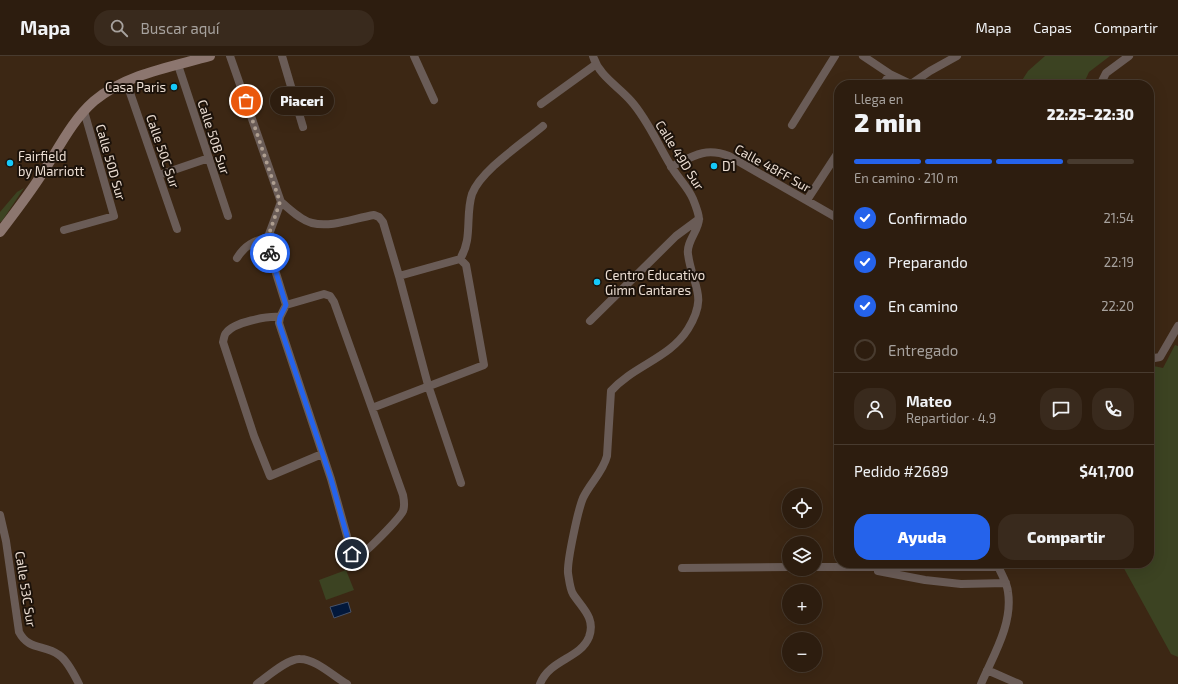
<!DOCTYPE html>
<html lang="es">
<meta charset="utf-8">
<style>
body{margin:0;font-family:"Exo 2",sans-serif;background:#392a1d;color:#f1f3f6;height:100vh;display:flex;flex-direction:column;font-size:15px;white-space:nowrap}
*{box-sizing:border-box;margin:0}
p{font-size:13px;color:#a7a29e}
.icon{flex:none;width:22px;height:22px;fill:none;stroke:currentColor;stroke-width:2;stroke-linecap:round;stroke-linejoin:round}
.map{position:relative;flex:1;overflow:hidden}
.side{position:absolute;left:834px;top:24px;width:320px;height:488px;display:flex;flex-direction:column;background:#2d1d0f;border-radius:16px;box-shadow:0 4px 16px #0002,0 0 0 1px #483b2f}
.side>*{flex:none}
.controls{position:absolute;left:782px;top:432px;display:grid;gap:8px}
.controls a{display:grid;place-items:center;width:40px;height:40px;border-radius:50%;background:#2d1d0f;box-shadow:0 4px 16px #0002,0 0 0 1px #483b2f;font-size:20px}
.pin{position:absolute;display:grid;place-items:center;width:34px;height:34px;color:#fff;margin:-17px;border:2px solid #fff;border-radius:50%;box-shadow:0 1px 4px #0007}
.courier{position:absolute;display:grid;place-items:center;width:40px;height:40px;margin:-20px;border:3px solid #2563eb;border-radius:50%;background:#fff;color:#222;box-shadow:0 1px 5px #0007}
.bubble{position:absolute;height:28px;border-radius:14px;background:#2d1d0f;box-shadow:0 4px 16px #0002,0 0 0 1px #483b2f;font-size:13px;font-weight:800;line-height:28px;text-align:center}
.headline em{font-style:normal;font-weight:800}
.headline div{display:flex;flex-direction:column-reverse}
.headline{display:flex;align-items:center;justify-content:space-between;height:68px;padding:0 20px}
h1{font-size:26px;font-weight:800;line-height:30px}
.bar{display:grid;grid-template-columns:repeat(4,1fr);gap:6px 4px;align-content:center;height:48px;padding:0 20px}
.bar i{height:5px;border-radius:3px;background:#483b2f}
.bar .selected{background:#2563eb}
.bar p{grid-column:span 4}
.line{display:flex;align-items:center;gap:10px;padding:0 20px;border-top:1px solid #483b2f}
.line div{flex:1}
.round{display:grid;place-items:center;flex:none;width:42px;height:42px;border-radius:16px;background:#392a1d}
ol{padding:0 20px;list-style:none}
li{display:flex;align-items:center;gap:12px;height:44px}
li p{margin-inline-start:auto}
li .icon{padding:4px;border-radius:50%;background:#2563eb;color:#fff;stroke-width:4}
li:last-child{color:#a7a29e}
li i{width:22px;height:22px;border:2px solid #483b2f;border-radius:50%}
.cta{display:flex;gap:8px;margin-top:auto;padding:8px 20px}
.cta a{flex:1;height:46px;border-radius:16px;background:#2563eb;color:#fff;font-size:16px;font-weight:800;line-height:46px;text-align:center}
.cta a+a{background:#392a1d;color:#f1f3f6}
header{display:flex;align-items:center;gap:24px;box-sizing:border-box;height:56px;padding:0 20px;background:#2d1d0f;border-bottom:1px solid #483b2f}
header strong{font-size:19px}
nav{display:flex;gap:22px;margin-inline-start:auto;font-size:14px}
.search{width:280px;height:36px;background:#392a1d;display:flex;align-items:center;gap:10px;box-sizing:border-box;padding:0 14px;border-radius:16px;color:#a7a29e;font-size:15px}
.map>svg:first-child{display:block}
.green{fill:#3c4322}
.water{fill:#02183b;stroke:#485369}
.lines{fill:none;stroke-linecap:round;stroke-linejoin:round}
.minor{stroke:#6a5c57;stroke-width:8}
.secondary{stroke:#8c766f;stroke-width:10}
.done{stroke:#ae9e90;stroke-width:4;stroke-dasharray:0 7.2}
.route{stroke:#2563eb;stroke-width:5}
.poi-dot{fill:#15cafb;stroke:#1c120a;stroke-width:1.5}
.labels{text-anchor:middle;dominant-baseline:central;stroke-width:4;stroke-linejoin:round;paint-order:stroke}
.poi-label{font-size:13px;fill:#ecded3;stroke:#1c120a;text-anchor:start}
.street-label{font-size:13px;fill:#ecded3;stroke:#1c120a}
</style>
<header>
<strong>Mapa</strong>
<div class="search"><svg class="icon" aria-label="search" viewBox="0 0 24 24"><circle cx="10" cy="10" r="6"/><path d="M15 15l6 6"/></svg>Buscar aquí</div>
<nav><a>Mapa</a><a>Capas</a><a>Compartir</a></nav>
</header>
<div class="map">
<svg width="1178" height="628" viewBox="0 0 1178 628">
<rect width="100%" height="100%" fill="#3c2714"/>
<!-- green -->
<path class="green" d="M1045,0h65l-21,16 -6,13h-64l9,-14z
M24,132l-22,33 -2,1v-10l17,-20z
M1175,289l3,1v311l-7,-3 -50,-91h28v-198l14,3z
M346,514l8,20 -28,10 -7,-20z"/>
<!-- water -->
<path class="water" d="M348,546l3,10 -17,6 -4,-11z"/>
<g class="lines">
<!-- minor -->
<path class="minor" d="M230,0l51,146 -13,35 2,17 16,51
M282,0l21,71
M414,0l20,44
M863,0l27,18 23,11
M178,9l50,151
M126,25l51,148
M911,28l19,-13 27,-15
M883,29l7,-11
M1100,29l6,-12 23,-17
M541,48l54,-39
M792,69l43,-69
M671,111c22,-11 34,-20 58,-11l110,63
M159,119l50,-17
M807,144l32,-49
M281,146c9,7 19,18 31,21 19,5 43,-5 62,-8l5,2 4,5 16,54 29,109 33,98
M64,174l50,-14 -30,-105
M237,202c8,-13 17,-17 31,-21
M399,220l61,-17c13,-20 5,-43 12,-65 9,-24 51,-51 71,-68
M324,238l6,2 4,6 69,193c1,5 2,11 0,16 -4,8 -39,44 -46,46l-5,-3 -21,-75 -52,-156 1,-6 6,-12z
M280,261c-13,-1 -46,5 -54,16 -2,2 -2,6 -3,9l31,94 16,40 52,-22
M590,265l86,-85 23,-17
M1149,303l11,-2 18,-31
M372,352l112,-43 -18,-100 -6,-6
M0,459l6,26 13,91c10,19 25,12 40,23 8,5 16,21 20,29
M815,511h183
M682,512l107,-1
M878,515l47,9 36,4 45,-1
M987,614l32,14
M257,628c10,-7 31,-26 43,-25 16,0 33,17 47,25
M540,628c10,-25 40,-25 49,-47 7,-19 -7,-29 -16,-43 -3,-5 -4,-15 -5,-21 -1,-12 10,-63 15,-75 7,-15 20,-26 24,-42l4,-65c22,-25 59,-33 77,-62 21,-34 4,-43 0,-75 -2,-12 11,-24 11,-35 0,-5 -4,-15 -6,-20 -5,-12 -16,-22 -22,-33 -13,-21 -23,-46 -40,-65 -13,-15 -32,-25 -38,-45
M981,628c12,-28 32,-60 27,-92 -1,-11 -8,-19 -11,-29"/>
<!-- secondary -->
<path class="secondary" d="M0,176c13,-17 26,-34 38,-52 18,-26 32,-58 56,-79 32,-27 77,-34 116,-45"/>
</g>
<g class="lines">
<!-- done -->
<path class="done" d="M246,45l34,101 -12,35 2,16"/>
<!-- route -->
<path class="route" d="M270,197l16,52 -6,12 -1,6 52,156 21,75"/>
</g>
<!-- markers -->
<g class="poi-dot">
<circle cx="174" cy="31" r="4"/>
<circle cx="10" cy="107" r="4"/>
<circle cx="714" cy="110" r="4"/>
<circle cx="597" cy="226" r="4"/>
</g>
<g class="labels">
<!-- poi labels -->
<g class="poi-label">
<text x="166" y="31" text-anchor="end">Casa Paris</text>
<text x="18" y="100">Fairfield<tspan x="18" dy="15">by Marriott</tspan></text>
<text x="722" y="110">D1</text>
<text x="605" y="219">Centro Educativo<tspan x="605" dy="15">Gimn Cantares</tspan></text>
</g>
<!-- street labels -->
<g class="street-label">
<text transform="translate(214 81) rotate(72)">Calle 50B Sur</text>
<text transform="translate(163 95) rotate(71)">Calle 50C Sur</text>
<text transform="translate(680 99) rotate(58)">Calle 49D Sur</text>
<text transform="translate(111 106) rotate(74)">Calle 50D Sur</text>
<text transform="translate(773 112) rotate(29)">Calle 48FF Sur</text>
<text transform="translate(26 533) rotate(81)">Calle 53C Sur</text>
</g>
</g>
</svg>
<div class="controls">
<a><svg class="icon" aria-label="locate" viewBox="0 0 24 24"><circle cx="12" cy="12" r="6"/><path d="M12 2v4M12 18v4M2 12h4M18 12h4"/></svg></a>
<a><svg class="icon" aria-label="layers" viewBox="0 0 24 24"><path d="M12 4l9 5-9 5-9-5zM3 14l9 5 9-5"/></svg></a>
<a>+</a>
<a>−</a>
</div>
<div class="pin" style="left:246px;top:45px;background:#ea580c"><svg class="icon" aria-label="bag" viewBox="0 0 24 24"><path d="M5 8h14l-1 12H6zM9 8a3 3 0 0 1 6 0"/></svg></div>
<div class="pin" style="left:352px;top:498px;background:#1f2937"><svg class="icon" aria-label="home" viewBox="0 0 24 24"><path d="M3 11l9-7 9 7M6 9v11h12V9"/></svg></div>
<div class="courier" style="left:270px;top:197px"><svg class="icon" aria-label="bike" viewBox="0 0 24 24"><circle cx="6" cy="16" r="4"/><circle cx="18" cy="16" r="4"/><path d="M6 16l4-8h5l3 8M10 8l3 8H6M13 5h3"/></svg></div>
<div class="bubble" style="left:270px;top:31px;width:64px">Piaceri</div>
<section class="side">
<div class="headline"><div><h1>2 min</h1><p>Llega en</p></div><em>22:25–22:30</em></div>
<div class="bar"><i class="selected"></i><i class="selected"></i><i class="selected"></i><i></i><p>En camino · 210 m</p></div>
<ol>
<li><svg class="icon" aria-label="check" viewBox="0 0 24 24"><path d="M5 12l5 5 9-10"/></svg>Confirmado<p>21:54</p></li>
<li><svg class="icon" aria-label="check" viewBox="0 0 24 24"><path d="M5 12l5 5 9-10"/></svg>Preparando<p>22:19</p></li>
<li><svg class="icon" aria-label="check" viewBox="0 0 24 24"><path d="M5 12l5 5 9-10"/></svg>En camino<p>22:20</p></li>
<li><i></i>Entregado</li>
</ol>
<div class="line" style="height:72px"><a class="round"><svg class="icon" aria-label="person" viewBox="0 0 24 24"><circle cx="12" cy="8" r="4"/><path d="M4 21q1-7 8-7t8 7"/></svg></a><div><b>Mateo</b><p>Repartidor · 4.9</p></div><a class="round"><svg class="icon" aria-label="chat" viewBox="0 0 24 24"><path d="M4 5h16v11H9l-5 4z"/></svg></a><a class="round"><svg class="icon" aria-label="phone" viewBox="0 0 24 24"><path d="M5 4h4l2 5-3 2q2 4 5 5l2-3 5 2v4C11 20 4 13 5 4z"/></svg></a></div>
<div class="line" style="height:52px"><div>Pedido #2689</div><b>$41,700</b></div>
<div class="cta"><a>Ayuda</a><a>Compartir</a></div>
</section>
</div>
